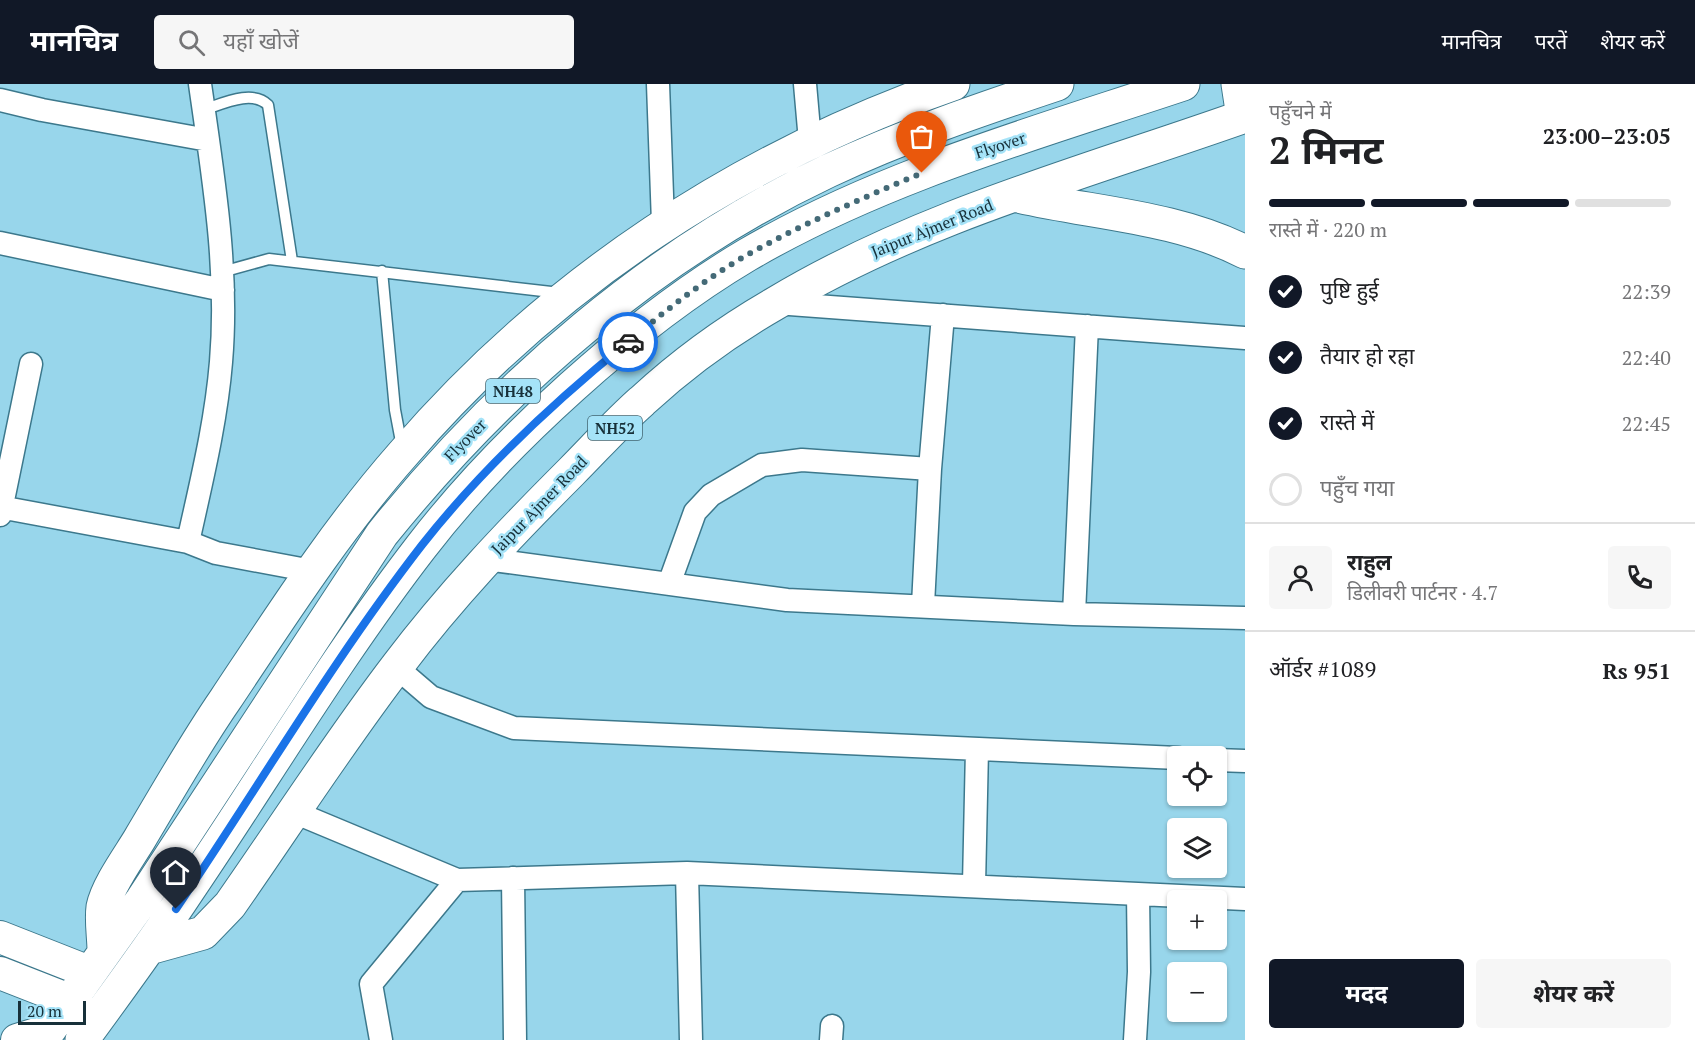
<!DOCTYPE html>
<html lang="hi">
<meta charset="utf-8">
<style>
body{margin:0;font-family:"PT Serif","Noto Sans Devanagari",serif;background:#f6f6f6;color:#202124;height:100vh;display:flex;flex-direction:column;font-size:22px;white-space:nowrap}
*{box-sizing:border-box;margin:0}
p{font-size:20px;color:#757577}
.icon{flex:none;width:33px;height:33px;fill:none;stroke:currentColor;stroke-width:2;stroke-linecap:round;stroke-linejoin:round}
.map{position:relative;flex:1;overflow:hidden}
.drawer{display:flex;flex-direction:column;background:#fff;width:450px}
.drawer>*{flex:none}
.controls{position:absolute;left:1167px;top:662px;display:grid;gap:12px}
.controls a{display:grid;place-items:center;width:60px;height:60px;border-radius:6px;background:#fff;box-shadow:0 2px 4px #0004;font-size:30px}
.scale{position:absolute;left:18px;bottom:15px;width:68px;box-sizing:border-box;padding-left:6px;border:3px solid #173039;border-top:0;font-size:16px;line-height:21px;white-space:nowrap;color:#173039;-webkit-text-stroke:4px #a5e3f8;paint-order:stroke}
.pin{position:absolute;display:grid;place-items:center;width:51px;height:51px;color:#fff;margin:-62px -26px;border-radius:50% 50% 50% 0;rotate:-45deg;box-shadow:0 0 6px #0007}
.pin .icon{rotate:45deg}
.courier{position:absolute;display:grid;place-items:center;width:60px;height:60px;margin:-30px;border:4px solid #1a73e8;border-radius:50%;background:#fff;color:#222;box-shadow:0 2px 8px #0007}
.headline em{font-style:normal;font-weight:700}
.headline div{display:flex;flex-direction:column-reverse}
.headline{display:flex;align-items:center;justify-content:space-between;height:102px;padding:0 24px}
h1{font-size:39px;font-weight:700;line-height:45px}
.bar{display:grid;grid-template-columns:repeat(4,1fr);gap:9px 6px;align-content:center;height:72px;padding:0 24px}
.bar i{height:8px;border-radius:4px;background:#e0e0e0}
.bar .selected{background:#111827}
.bar p{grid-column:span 4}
.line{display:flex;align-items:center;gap:15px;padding:0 24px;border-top:2px solid #e0e0e0}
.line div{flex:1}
.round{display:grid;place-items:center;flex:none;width:63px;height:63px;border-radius:6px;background:#f6f6f6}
ol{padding:0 24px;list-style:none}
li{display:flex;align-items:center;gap:18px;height:66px}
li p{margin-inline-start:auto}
li .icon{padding:6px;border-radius:50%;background:#111827;color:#fff;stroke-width:4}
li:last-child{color:#757577}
li i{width:33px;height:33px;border:3px solid #e0e0e0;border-radius:50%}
.primary-button{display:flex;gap:12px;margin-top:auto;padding:12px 24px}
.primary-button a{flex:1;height:69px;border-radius:6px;background:#111827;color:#fff;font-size:24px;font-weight:700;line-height:69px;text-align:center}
.primary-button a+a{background:#f6f6f6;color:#202124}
header{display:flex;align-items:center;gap:36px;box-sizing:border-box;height:84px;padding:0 30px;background:#111827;color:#fff}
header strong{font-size:28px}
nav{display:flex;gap:33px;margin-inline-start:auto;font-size:21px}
.search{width:420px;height:54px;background:#f6f6f6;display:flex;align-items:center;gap:15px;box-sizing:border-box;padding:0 21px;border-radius:6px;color:#757577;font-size:22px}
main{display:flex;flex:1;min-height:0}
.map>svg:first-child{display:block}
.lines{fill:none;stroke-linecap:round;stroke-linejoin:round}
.lane-casing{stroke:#3c788c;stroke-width:13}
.street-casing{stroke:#3c788c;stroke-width:25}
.secondary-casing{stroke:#3c788c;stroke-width:34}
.highway-casing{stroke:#3c788c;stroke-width:35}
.lane{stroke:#fff;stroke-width:10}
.street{stroke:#fff;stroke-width:22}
.secondary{stroke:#fff;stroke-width:32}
.highway{stroke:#fff;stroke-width:33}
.done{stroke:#446a77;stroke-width:6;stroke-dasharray:0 10.8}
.route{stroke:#1a73e8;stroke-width:8}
.labels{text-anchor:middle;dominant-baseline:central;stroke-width:5;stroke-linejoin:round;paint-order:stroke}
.shield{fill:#a5e3f8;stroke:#426672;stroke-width:1.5}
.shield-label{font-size:15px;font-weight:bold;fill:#173039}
.street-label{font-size:16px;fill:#173039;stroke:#a5e3f8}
</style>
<header>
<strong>मानचित्र</strong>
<div class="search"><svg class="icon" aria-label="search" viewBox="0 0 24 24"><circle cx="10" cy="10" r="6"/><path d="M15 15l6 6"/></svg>यहाँ खोजें</div>
<nav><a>मानचित्र</a><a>परतें</a><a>शेयर करें</a></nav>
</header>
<main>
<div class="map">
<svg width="1245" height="956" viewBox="0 0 1245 956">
<rect width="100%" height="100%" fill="#98d6eb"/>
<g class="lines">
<defs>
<path id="lane" d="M203,26c19,-6 49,-21 65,-5l24,156
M382,187l13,139 7,37
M222,188l47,-13 291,34"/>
<path id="street" d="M658,0l5,139
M805,0l5,57
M0,16l42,10 166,30
M0,159l223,47
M776,219l469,35
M0,423l188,35 28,11 96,18
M0,431l31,-151
M188,458c13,-59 28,-119 33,-180 8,-93 -8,-186 -21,-278
M486,475l301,41 287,14 171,4
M669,500l26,-72 16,-17 51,-30 40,-5 128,9
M923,521l7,-136 13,-154
M1074,530l13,-288
M396,583l35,30 83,31 664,30
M1216,676l29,1
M294,728l163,68 230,-7 558,26
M687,789l4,167
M513,794l2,162
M974,801l3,-136
M381,956l-10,-56 86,-104
M831,956l1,-14
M1135,956l4,-68 -1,-78"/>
<path id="secondary" d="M0,853l89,35
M0,889l69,27
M17,956l32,-10"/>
<path id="highway" d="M1238,0l5,33
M1014,111c76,18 161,21 231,57
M149,864l54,-15 27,-28c56,-80 109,-163 168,-240 52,-69 112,-132 173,-193 24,-24 46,-49 71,-71 40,-37 87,-71 134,-98 145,-87 311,-131 469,-187
M104,867c0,-14 -3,-30 -1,-44 4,-20 25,-49 36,-67 28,-47 55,-95 86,-140 56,-84 111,-170 178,-246 148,-172 337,-296 550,-370
M42,956l100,-140 240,-366c120,-149 272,-281 446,-363 75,-35 151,-61 229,-87
M82,956c36,-49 72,-98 105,-148 78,-115 149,-235 234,-345 80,-104 213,-225 326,-292 135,-79 289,-122 436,-171"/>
</defs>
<!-- lane casing -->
<use href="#lane" class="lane-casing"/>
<!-- street casing -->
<use href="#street" class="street-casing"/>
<!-- secondary casing -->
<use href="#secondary" class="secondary-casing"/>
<!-- highway casing -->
<use href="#highway" class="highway-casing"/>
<!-- lane -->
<use href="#lane" class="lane"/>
<!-- street -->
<use href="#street" class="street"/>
<!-- secondary -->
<use href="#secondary" class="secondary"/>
<!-- highway -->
<use href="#highway" class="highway"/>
</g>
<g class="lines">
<!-- done -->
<path class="done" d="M628,258c37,-31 77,-63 119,-87 57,-32 116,-57 175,-82"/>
<!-- route -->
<path class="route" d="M176,825c82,-121 156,-248 246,-364 59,-75 132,-143 206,-203"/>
</g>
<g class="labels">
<!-- shield labels -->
<g class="shield">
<rect x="486" y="295" width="54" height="24" rx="4.5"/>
<rect x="588" y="332" width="54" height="24" rx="4.5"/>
</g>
<g class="shield-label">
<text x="513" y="307">NH48</text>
<text x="615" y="344">NH52</text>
</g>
<!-- street labels -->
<g class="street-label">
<text transform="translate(1000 61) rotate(-18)">Flyover</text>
<text transform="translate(932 144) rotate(-22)">Jaipur Ajmer Road</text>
<text transform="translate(465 356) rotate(-46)">Flyover</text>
<text transform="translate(539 421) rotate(-46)">Jaipur Ajmer Road</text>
</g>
</g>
</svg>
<div class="controls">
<a><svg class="icon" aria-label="locate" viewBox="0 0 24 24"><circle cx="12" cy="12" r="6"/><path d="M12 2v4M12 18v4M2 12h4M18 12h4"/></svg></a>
<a><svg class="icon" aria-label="layers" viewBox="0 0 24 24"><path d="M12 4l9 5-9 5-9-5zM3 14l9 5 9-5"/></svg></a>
<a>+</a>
<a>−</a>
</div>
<div class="scale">20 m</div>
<div class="pin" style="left:922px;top:89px;background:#ea580c"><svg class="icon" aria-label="bag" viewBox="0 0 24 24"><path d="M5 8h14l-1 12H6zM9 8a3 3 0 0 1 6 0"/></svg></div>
<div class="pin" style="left:176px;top:825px;background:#1f2937"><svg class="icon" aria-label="home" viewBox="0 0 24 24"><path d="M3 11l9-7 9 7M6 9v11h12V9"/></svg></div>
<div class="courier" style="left:628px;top:258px"><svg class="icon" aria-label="car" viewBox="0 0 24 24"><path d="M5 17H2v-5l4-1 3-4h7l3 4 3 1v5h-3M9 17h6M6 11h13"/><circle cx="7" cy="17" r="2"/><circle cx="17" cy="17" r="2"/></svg></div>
</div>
<section class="drawer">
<div class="headline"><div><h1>2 मिनट</h1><p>पहुँचने में</p></div><em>23:00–23:05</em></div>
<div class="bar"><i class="selected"></i><i class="selected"></i><i class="selected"></i><i></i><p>रास्ते में · 220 m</p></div>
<ol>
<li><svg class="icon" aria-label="check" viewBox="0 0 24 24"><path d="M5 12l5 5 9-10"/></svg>पुष्टि हुई<p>22:39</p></li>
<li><svg class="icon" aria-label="check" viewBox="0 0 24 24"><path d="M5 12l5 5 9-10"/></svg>तैयार हो रहा<p>22:40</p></li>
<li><svg class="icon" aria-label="check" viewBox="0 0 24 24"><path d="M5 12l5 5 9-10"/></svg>रास्ते में<p>22:45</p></li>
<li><i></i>पहुँच गया</li>
</ol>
<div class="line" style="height:108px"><a class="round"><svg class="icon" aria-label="person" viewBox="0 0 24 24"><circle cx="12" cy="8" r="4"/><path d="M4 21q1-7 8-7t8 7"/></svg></a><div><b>राहुल</b><p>डिलीवरी पार्टनर · 4.7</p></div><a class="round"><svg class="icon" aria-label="phone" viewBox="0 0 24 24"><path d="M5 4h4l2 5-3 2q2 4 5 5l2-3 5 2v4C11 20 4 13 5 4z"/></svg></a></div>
<div class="line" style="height:78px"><div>ऑर्डर #1089</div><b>Rs 951</b></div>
<div class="primary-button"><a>मदद</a><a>शेयर करें</a></div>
</section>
</main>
